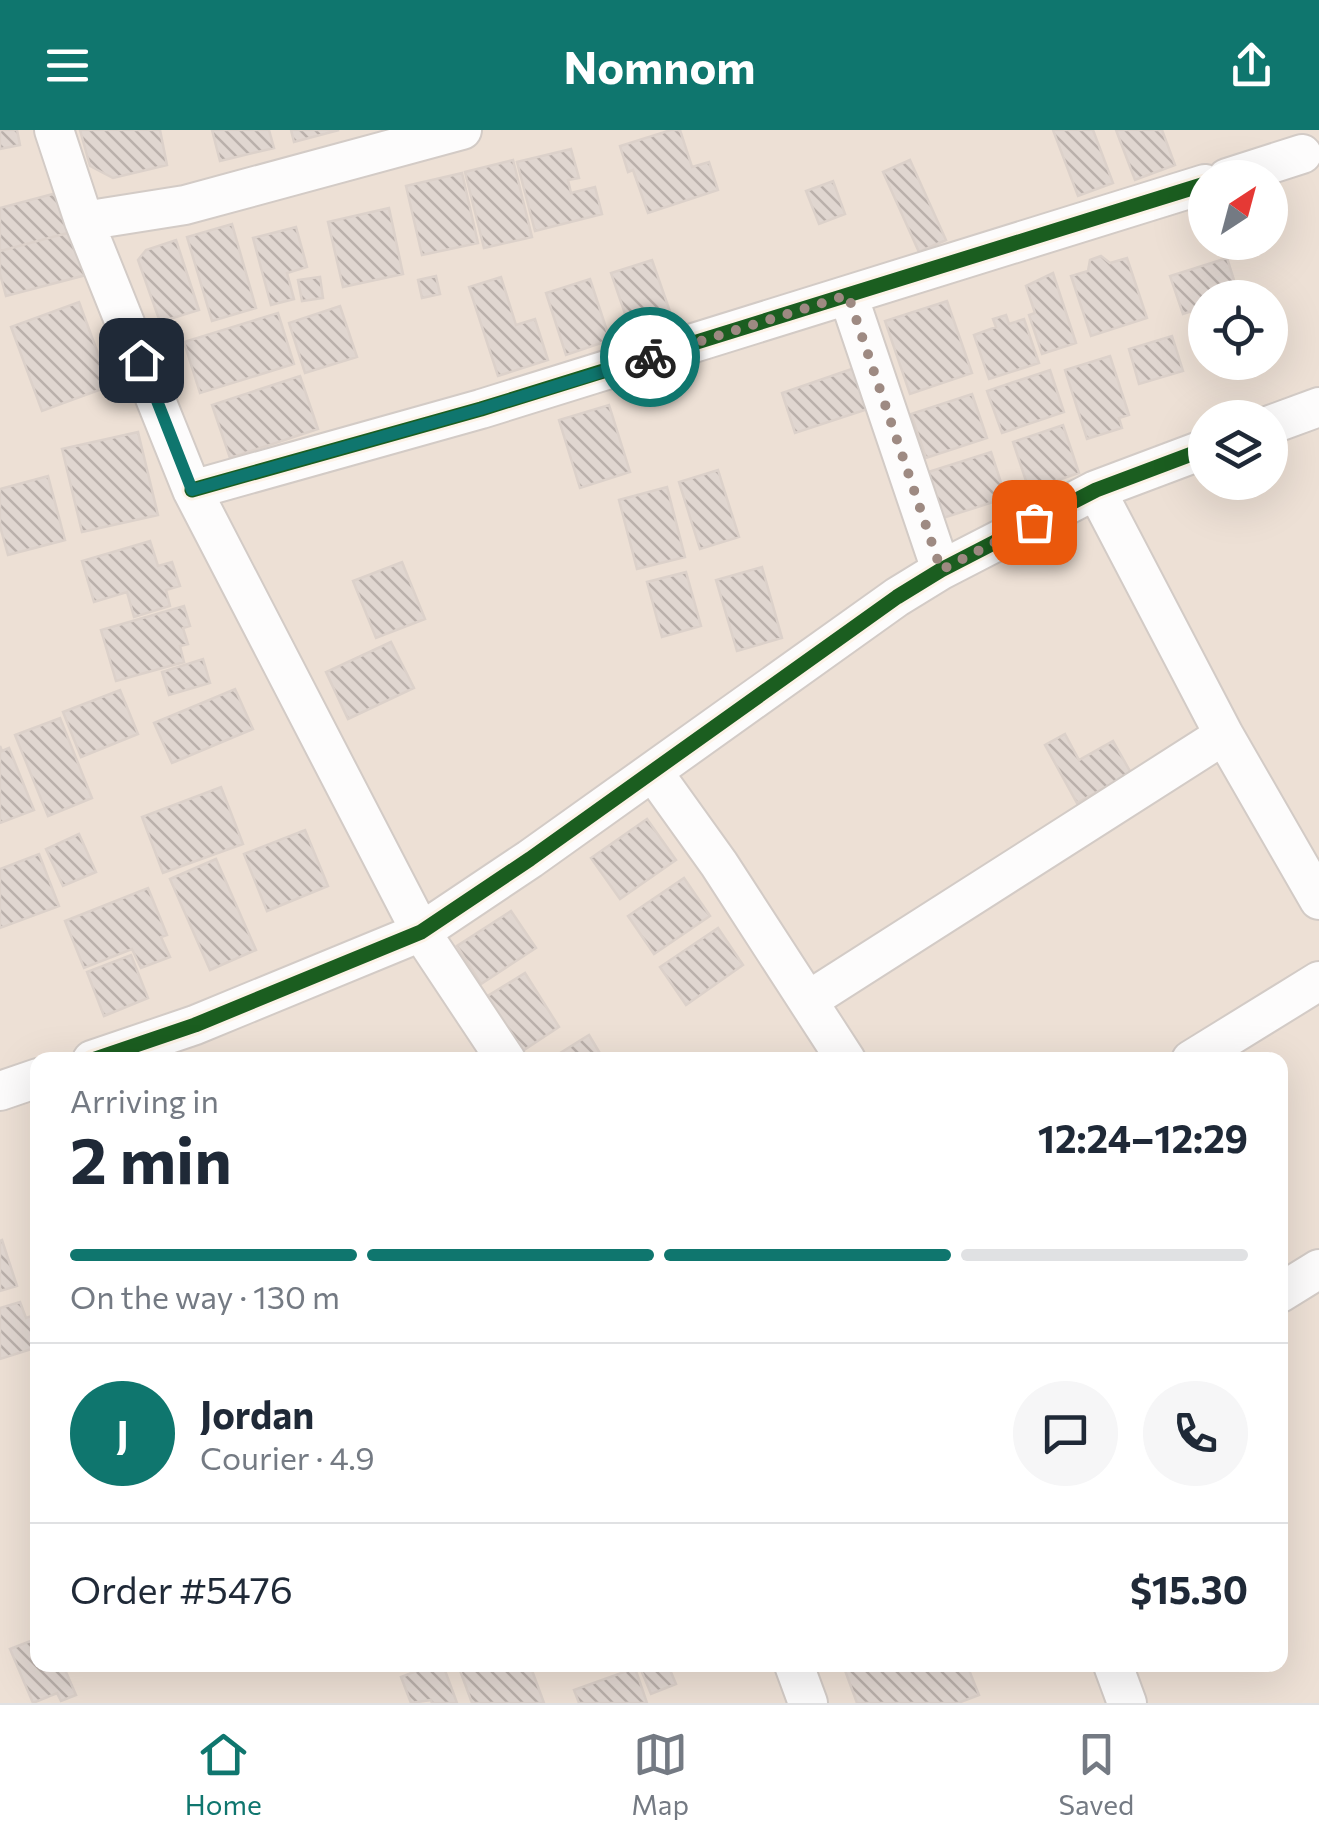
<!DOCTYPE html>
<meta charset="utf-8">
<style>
body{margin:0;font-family:Commissioner,sans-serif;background:#f6f6f7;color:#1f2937;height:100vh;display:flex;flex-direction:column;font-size:38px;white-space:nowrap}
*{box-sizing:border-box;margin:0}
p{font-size:32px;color:#747a83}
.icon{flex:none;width:55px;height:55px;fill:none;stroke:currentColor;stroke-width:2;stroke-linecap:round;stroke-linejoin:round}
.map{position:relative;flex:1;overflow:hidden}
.details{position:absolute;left:30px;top:922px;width:1258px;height:620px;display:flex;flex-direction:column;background:#fff;border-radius:20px;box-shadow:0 10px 40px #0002}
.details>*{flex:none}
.needle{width:65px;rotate:36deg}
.tools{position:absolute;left:1188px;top:30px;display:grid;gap:20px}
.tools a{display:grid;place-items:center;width:100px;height:100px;border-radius:50%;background:#fff;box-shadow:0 10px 40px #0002;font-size:50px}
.pin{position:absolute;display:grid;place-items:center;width:85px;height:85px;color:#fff;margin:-42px;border-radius:20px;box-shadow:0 5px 15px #0006}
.courier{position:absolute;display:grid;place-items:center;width:100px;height:100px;margin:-50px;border:8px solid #0f766e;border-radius:50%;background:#fff;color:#222;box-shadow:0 2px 12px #0007}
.head em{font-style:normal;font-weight:700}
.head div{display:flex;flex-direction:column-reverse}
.head{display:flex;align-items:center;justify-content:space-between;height:170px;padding:0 40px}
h1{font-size:65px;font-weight:700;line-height:75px}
.bar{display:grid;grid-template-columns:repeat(4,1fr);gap:15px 10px;align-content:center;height:120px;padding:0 40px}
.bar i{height:12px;border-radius:8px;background:#e0e1e3}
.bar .active{background:#0f766e}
.bar p{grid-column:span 4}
.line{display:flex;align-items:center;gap:25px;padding:0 40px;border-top:2px solid #e0e1e3}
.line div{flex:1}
.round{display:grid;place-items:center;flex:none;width:105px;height:105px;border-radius:52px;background:#f6f6f7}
header{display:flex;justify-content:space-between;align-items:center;height:130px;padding:0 40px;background:#0f766e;color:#fff;font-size:45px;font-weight:700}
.tab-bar{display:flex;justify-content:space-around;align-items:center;height:140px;border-top:2px solid #e0e1e3;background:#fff;font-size:28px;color:#747a83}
.tab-bar a{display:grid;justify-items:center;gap:5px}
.tab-bar .active{color:#0f766e}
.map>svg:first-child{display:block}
.residential{fill:#ede0d5;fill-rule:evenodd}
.building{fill:url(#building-back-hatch);stroke:#dcd1ca;stroke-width:2.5}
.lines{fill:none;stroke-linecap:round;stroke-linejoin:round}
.minor-casing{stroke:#d3cbc6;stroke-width:42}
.minor{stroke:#fdfcfc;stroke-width:38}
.cycleway-casing{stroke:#fdf3e8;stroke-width:21}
.cycleway{stroke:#1b5e20;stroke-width:15}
.done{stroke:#9e8a82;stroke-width:10;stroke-dasharray:0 18}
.route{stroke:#0f766e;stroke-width:12}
</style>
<header><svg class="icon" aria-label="menu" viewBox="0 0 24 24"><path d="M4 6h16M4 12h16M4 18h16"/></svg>Nomnom<svg class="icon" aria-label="share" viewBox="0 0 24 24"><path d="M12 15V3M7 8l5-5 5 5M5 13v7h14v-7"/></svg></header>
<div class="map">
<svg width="1319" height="1573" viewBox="0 0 1319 1573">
<defs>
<pattern id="building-back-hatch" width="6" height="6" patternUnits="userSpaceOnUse" patternTransform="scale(2.5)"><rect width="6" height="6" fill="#e0d6d0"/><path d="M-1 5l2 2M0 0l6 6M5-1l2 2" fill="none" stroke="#bab0ab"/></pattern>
</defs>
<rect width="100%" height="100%" fill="#f4eee8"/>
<!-- residential -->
<path class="residential" d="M0,0h1319v1573h-1319zM1205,48h65v64h-65zM1205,168h65v64h-65zM1205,288h65v64h-65zM38,930h1242v605h-1242z"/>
<!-- building -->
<path class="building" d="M0,0h17l3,15 -20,4z
M80,0h80l7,35 -54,13 -23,-12z
M212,0h57l5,18 -54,13z
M291,0h48l-45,12z
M671,0h9l12,37 17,-5 9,28 -70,23 -15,-43 -5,2 -8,-26z
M1053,0h40l20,53 -35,13z
M1116,0h46l13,35 -40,15z
M571,19l8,29 -11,2 3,13 24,-6 7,27 -67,17 -18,-69z
M513,30l19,77 -48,11 -19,-76z
M910,30l36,80 -27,12 -36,-80z
M462,43l16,70 -56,12 -16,-69z
M833,51l12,33 -26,10 -13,-33z
M64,61l11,40 -75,20v-43z
M389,78l14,66 -60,13 -15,-65z
M232,94l24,84 -44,13 -25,-84z
M296,97l11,40 -20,6 7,26 -23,6 -18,-67z
M75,101l11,44 -80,21 -6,-22v-23z
M176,110l23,70 -39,12 -22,-62 8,-10z
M1101,126l9,7 17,-5 20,60 -56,18 -20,-60 17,-5 2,-11z
M1227,128l12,38 -34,2v9l-22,7 -13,-38z
M652,130l22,63 -41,14 -22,-64z
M1053,143l23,70 -34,11 -13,-39 6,-2 -9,-27z
M436,146l4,18 -18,4 -4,-18z
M320,147l3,21 -21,3 -4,-21z
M501,147l15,48 19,-6 13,41 -50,16 -29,-89z
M590,149l20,61 -44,15 -20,-62z
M947,171l25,72 -62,21 -25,-73z
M79,172l31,84 -68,25 -31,-84z
M340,176l17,51 -52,16 -16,-50z
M278,183l16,51 -94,29 -16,-51z
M1006,185l3,9 15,-5 15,44 -50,16 -15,-44 22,-8 -3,-8z
M1172,206l11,35 -44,13 -10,-35z
M1110,226l19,59 -10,3 3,10 -35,11 -22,-69z
M860,236l14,41 -79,26 -13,-40z
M1050,240l14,42 -62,21 -15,-42z
M300,246l18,53 -88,29 -18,-53z
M972,264l15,44 -61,20 -15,-44z
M609,275l21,67 -50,16 -21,-68z
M1063,295l16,48 -50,17 -16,-48z
M138,302l20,83 -76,17 -20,-83z
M991,322l15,46 -63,20 -15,-46z
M718,340l21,67 -39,12 -21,-67z
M48,346l17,64 -57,15 -8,-29v-37z
M667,357l18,70 -48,12 -18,-69z
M150,411l8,25 14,-4 8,24 -14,4 4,16 -36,11 -7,-25 -33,10 -12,-41z
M402,432l23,57 -49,19 -23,-57z
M762,437l20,71 -45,13 -21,-71z
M686,442l15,54 -39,11 -15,-55z
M184,476l6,20 -7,2 5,16 -8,2 4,16 -68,19 -15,-51z
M391,512l23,46 -66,31 -22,-47z
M203,529l7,24 -41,12 -7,-23z
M235,559l18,40 -81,34 -18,-40z
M120,560l18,44 -57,23 -18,-45z
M60,588l32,80 -44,18 -33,-81z
M1065,604l14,26 34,-19 18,32 -54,30 -32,-58z
M0,616l2,5 7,-3 25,62 -34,13z
M221,657l22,57 -80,29 -21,-56z
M647,689l29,41 -56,39 -29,-41z
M305,700l23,56 -61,25 -23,-57z
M79,704l17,38 -33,14 -17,-37z
M39,724l20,52 -59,22v-59z
M216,729l40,91 -46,20 -40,-91z
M684,748l26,38 -56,38 -26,-38z
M148,758l19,47 -6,2 9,20 -29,11 -9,-19 -48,19 -19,-47z
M511,781l25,37 -55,36 -24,-38z
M718,798l25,37 -57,40 -26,-38z
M131,825l17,43 -44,18 -17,-44z
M525,843l34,54 -38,25 -35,-55z
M589,905l15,25h-55z
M2,1110l15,46 -17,5v-50z
M20,1172l6,16 9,-3 3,8v10l-7,2 4,13 -35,11v-51z
M38,1508v27h25l13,30 -15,6 -4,-8 -24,10 -23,-54z
M432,1535h11l14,38h-25l-1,-3 -20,3 -10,-26z
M458,1535h72l14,38h-72z
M639,1535h29l8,19 -25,10z
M843,1535h124l12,30 -21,8h-101z
M635,1538l12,35h-68l-5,-13z"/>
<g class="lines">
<defs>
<path id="minor" d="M54,0l30,91 108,269 229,442 85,128
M1227,48l75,-24
M84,91l101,-16 277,-75
M848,165l93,275
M1270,295l49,-18
M192,360l289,-81 724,-225
M1096,360l128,245 95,165
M653,642l66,92 127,196
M809,870l415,-265
M92,930l103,-35 226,-93 109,-73 367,-262 44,-27 155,-80 109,-41
M1191,930l128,-79
M0,961l38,-13
M1280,1163l39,-24
M794,1535l14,38
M1113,1535l14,38"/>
</defs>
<!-- minor casing -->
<use href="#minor" class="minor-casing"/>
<!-- minor -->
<use href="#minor" class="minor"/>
<defs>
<path id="cycleway" d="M192,360l289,-81 724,-225
M92,930l103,-35 226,-93 109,-73 367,-262 44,-27 155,-80 109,-41"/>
</defs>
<!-- cycleway casing -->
<use href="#cycleway" class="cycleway-casing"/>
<!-- cycleway -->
<use href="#cycleway" class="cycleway"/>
</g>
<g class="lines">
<!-- done -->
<path class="done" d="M650,227l198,-62 93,275 93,-48"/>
<!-- route -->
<path class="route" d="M141,230l51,130 289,-81 169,-52"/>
</g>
</svg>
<div class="tools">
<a><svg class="needle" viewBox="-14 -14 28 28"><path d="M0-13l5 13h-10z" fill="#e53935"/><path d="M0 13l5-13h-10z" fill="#747a83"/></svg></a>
<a><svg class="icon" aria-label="locate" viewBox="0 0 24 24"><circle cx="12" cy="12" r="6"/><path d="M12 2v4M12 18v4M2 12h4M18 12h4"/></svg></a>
<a><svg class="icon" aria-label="layers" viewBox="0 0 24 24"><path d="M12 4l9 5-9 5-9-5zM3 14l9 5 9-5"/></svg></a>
</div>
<div class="pin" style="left:1034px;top:392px;background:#ea580c"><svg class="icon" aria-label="bag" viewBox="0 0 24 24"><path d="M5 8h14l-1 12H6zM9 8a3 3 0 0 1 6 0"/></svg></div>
<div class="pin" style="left:141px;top:230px;background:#1f2937"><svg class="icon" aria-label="home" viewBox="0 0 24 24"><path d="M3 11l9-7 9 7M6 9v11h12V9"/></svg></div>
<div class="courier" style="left:650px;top:227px"><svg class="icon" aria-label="bike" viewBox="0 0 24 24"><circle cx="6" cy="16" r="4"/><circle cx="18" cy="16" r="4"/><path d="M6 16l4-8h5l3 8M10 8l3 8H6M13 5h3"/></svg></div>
<section class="details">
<div class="head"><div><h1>2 min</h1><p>Arriving in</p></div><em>12:24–12:29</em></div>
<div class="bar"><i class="active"></i><i class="active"></i><i class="active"></i><i></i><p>On the way · 130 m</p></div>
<div class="line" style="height:180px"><b class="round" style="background:#0f766e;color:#fff">J</b><div><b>Jordan</b><p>Courier · 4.9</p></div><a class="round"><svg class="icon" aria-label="chat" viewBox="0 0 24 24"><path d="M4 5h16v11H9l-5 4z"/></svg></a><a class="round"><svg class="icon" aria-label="phone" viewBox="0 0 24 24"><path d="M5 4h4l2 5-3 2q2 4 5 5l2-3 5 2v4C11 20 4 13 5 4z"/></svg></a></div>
<div class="line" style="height:130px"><div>Order #5476</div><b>$15.30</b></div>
</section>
</div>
<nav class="tab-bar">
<a class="active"><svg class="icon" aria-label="home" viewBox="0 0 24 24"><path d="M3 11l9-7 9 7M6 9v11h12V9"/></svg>Home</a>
<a><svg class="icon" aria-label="map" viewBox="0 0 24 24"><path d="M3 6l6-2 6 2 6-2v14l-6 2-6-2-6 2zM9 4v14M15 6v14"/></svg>Map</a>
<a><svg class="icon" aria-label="saved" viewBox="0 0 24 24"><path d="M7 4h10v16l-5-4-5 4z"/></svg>Saved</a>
</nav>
